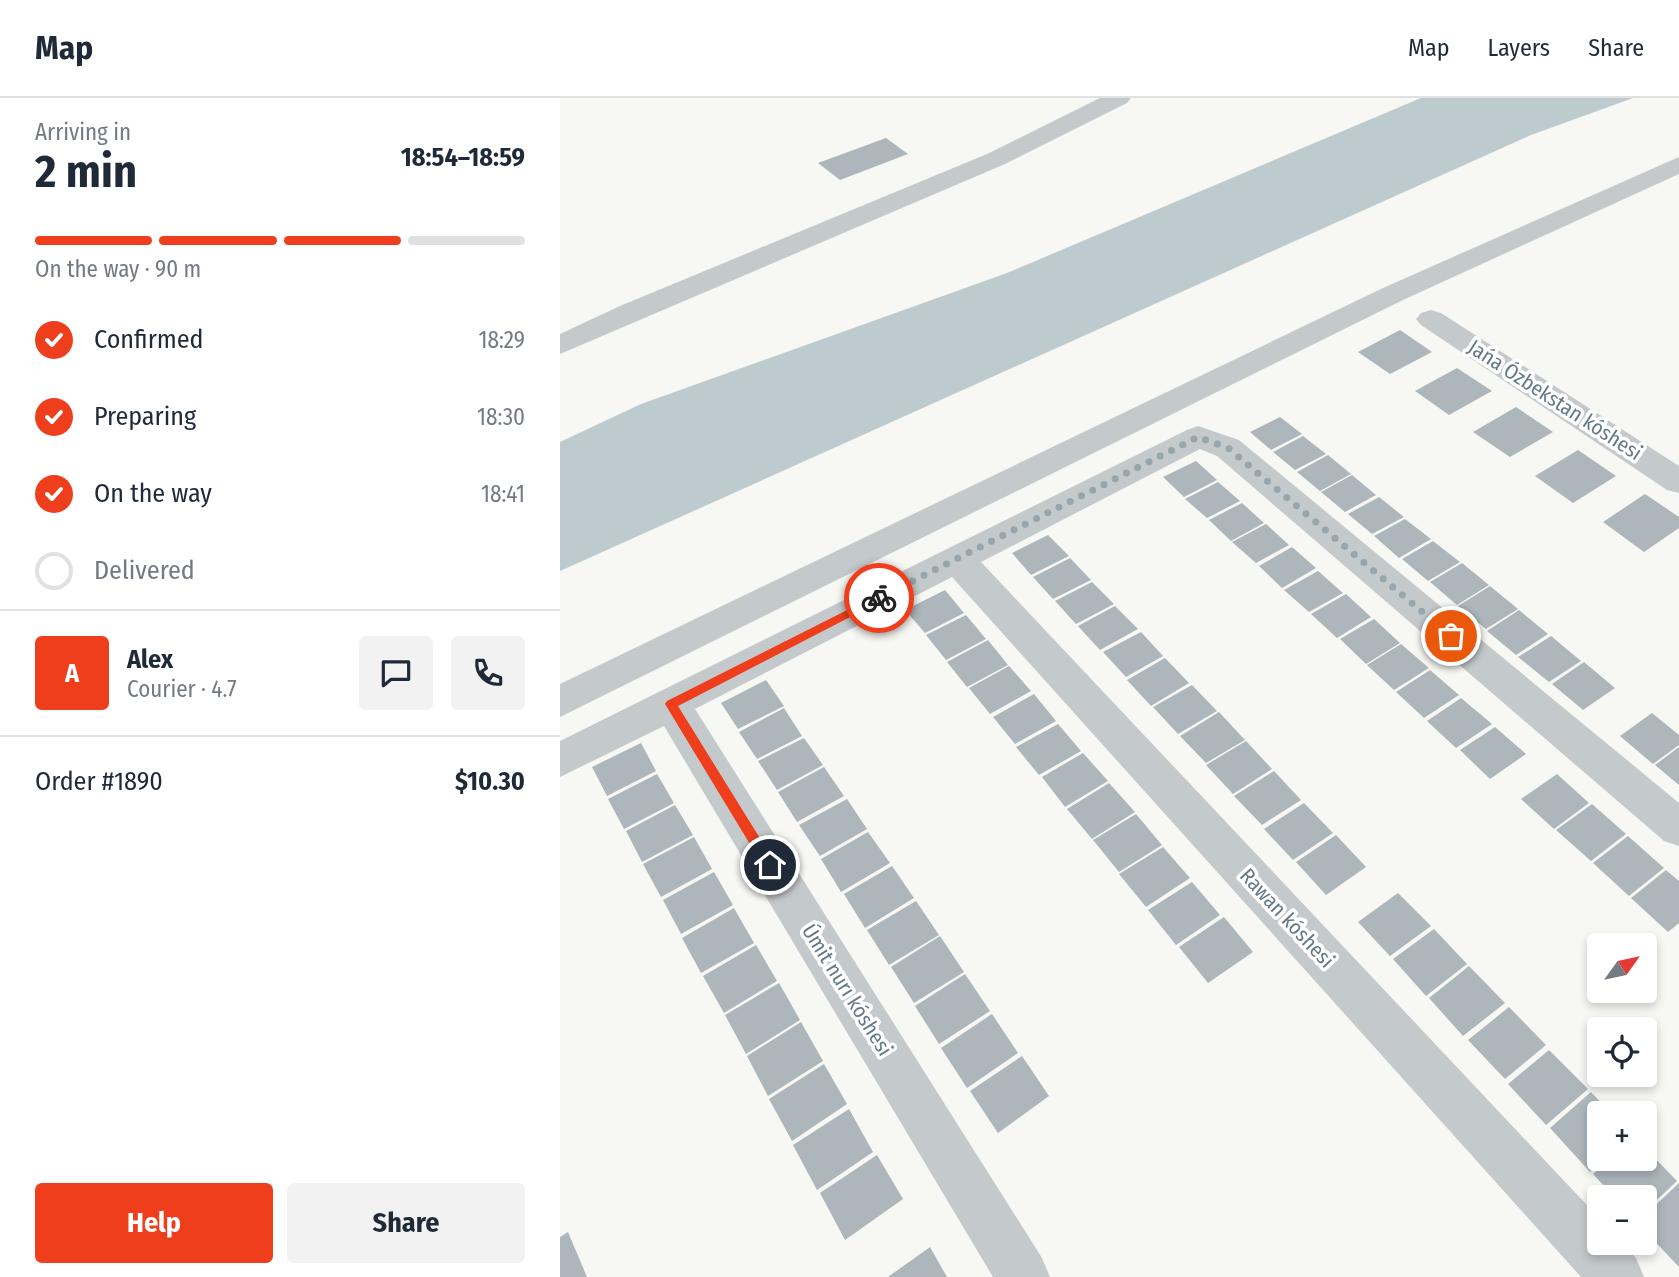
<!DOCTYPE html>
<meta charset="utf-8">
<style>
body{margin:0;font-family:"Fira Sans Condensed",sans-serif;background:#f2f2f3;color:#1f2937;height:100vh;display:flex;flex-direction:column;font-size:26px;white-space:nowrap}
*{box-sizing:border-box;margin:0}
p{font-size:23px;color:#747a83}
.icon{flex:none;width:38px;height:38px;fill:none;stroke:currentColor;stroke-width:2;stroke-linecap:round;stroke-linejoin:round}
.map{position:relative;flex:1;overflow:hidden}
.sheet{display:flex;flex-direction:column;background:#fff;width:560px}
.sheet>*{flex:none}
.needle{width:46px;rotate:57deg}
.fabs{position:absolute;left:1027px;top:835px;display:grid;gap:14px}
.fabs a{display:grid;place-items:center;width:70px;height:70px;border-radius:7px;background:#fff;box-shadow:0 4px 10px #0003;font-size:35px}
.pin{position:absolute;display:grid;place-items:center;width:60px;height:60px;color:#fff;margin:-30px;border:4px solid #fff;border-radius:50%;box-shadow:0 2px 7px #0007}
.courier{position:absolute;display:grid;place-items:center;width:70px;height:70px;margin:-35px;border:5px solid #ee3e1c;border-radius:50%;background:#fff;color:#222;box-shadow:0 2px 9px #0007}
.headline em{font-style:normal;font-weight:700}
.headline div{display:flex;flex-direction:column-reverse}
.headline{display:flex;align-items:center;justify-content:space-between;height:119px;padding:0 35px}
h1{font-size:46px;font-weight:700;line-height:52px}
.bar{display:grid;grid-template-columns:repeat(4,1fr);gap:10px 7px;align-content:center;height:84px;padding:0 35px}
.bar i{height:9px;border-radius:5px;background:#e0e1e3}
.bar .active{background:#ee3e1c}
.bar p{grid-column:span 4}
.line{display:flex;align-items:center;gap:18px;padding:0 35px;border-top:2px solid #e0e1e3}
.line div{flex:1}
.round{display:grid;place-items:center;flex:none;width:74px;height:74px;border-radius:7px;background:#f2f2f3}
ol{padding:0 35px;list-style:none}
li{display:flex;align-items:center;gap:21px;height:77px}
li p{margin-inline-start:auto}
li .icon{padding:7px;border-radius:50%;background:#ee3e1c;color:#fff;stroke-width:4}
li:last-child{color:#747a83}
li i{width:38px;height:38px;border:4px solid #e0e1e3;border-radius:50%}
.primary-button{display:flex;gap:14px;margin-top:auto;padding:14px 35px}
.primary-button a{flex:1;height:80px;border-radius:7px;background:#ee3e1c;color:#fff;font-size:28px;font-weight:700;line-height:80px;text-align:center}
.primary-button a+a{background:#f2f2f3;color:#1f2937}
header{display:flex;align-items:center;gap:42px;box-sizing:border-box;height:98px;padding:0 35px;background:#fff;border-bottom:2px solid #e0e1e3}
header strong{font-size:33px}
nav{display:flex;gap:38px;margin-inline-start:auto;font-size:24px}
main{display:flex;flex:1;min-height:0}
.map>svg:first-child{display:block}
.water{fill:#bdcace}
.building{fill:#adb6bb}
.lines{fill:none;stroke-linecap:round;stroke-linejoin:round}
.minor{fill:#c4c9cb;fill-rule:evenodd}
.route{fill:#ee3e1c}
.done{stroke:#97a5ac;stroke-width:7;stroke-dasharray:0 12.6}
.labels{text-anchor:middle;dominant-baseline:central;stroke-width:7;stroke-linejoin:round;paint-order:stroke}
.street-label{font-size:21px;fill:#647986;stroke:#fff}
</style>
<header>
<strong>Map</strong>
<nav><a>Map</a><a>Layers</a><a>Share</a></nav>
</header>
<main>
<section class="sheet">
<div class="headline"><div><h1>2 min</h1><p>Arriving in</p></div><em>18:54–18:59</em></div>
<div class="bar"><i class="active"></i><i class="active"></i><i class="active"></i><i></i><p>On the way · 90 m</p></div>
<ol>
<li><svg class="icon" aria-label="check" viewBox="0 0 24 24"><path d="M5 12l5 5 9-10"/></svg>Confirmed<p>18:29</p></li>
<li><svg class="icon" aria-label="check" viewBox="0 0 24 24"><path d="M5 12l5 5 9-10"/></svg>Preparing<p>18:30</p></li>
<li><svg class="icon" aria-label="check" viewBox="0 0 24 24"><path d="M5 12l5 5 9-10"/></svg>On the way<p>18:41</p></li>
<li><i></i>Delivered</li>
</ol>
<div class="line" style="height:126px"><b class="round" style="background:#ee3e1c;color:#fff">A</b><div><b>Alex</b><p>Courier · 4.7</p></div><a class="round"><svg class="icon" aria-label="chat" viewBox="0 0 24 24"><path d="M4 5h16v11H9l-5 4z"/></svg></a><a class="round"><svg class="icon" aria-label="phone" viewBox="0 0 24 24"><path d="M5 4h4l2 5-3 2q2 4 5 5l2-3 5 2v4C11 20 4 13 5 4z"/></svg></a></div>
<div class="line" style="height:91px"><div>Order #1890</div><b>$10.30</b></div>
<div class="primary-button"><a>Help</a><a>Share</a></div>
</section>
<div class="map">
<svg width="1119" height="1179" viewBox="0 0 1119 1179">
<rect width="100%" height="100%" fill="#f7f7f3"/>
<!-- water -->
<path class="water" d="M861,0h212l-102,37 -971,436v-129l81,-38 366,-131z"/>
<!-- building -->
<path class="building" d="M326,40l22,16 -68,26 -22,-17z
M840,232l32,22 -42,22 -32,-22z
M897,270l35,23 -43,24 -34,-24z
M956,309l37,25 -43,25 -37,-25z
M720,319l22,17 -31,16 -21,-18z
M743,338l23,18 -31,16 -22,-18z
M1018,352l38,26 -43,27 -38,-27z
M768,357l23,19 -31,17 -23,-19z
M636,363l21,19 -33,17 -21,-20z
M792,377l24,20 -31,17 -24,-20z
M658,384l22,19 -33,17 -22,-19z
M1085,396l34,23v11l-35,24 -41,-30z
M819,399l25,20 -32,17 -24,-20z
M682,405l22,20 -33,18 -22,-21z
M845,421l26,20 -32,19 -25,-22z
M706,426l23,21 -33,18 -24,-21z
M488,437l21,21 -38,19 -19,-22z
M873,443l27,21 -32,19 -26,-22z
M732,449l24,21 -34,20 -23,-22z
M510,460l21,22 -38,19 -20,-22z
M902,465l27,22 -32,20 -27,-23z
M758,473l25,22 -34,19 -25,-22z
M532,484l22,22 -38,20 -21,-23z
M930,488l28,23 -32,20 -28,-23z
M385,492l19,23 -39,20 -20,-23z
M786,496l25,23 -34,21 -26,-24z
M555,508l23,23 -38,21 -22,-24z
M959,512l29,24 -32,21 -29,-24z
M406,517l20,24 -40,21 -20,-25z
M814,521l26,24 -34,21 -26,-25z
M581,534l22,24 -37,21 -23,-25z
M991,538l30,25 -32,21 -31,-25z
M428,542l20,25 -41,22 -20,-25z
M841,546l28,24 -35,22 -27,-25z
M605,560l24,25 -38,23 -24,-26z
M1024,564l31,26 -32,22 -31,-26z
M449,568l22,25 -41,23 -21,-26z
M870,572l29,25 -35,23 -28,-26z
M206,582l18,26 -46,23 -17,-26z
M632,587l25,26 -39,23 -25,-27z
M474,596l22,27 -41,23 -22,-27z
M901,600l31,26 -36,24 -29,-27z
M224,610l18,28 -45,23 -18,-27z
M659,614l26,28 -39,23 -26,-27z
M1092,615l27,22v10l-26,19 -33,-28z
M498,626l23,27 -42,24 -23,-28z
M935,629l31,27 -36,25 -30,-29z
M244,640l19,27 -46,25 -19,-29z
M686,643l26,28 -39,25 -27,-29z
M81,645l15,28 -49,25 -15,-29z
M1119,649v38l-24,-20z
M523,655l25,28 -43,26 -23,-30z
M264,669l20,29 -47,26 -19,-30z
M714,673l27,29 -39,25 -28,-29z
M97,676l17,29 -50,26 -16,-30z
M997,676l32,29 -35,26 -33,-30z
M549,685l26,29 -43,27 -25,-30z
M287,701l20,30 -47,27 -21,-31z
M744,705l29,30 -40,27 -29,-31z
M1032,706l34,30 -35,27 -35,-31z
M115,707l18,30 -51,27 -16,-31z
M576,716l26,31 -43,27 -26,-32z
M308,734l22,31 -49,29 -20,-33z
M776,737l30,32 -40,28 -30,-33z
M1068,738l36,32 -35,28 -36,-33z
M134,739l18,32 -51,28 -18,-33z
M603,749l27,31 -44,29 -27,-33z
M332,768l22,32 -49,30 -21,-34z
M1106,772l13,11v42l-11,9 -37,-34z
M154,774l19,33 -52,29 -18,-34z
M632,784l28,33 -44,30 -28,-35z
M838,795l33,33 -41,30 -32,-34z
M356,803l23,34 -50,30 -22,-35z
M174,810l20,35 -53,30 -19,-35z
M664,819l29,35 -45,31 -29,-36z
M874,831l33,35 -41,32 -33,-37z
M380,838l24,36 -50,31 -23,-36z
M196,847l21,36 -53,32 -21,-37z
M909,868l36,37 -42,33 -34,-38z
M405,876l25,37 -51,33 -24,-38z
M219,885l21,37 -54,34 -21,-39z
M949,909l37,38 -41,34 -37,-39z
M432,916l26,39 -51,35 -26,-40z
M241,924l22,39 -55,35 -21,-40z
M989,952l39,39 -42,36 -38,-41z
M462,958l27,40 -51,37 -28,-42z
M264,966l23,40 -55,37 -23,-42z
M1031,994l20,21h-11v45h5l-15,14 -40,-44z
M289,1011l24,43 -56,38 -24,-45z
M1085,1050l32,33 -32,30v-14h-31l-21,-23 18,-16h34z
M317,1057l26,44 -58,41 -25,-47z
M1119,1085v84l-34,-36v-16z
M8,1134l19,45h-27v-40z
M370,1149l17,30h-59z"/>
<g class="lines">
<!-- minor -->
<path class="minor" d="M540,0h31l-4,5 -122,61 -445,190v-20l60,-28 367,-152z
M1119,59v17l-276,126 -843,417v-33l823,-396z
M871,212l10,3 238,153v27l-12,-3 -246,-165 -5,-6 5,-6z
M638,328l41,14 440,363v43l-15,-5 -447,-385 -17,-7 -219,113 619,657v23h21l15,16 8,19h-63l-629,-700 -257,132 347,549 8,19h-57l-329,-551 -104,51v-36l627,-311z"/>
</g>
<!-- route -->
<path class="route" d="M319,496l4,1v5l-205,106 96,155v8h-9l-100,-165 2,-3z"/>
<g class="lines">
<!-- done -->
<path class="done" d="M319,500l319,-161 30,11 223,188"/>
</g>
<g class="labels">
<!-- street labels -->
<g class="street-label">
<text transform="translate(995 302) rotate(33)">Jańa Ózbekstan kóshesi</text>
<text transform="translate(727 820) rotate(47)">Rawan kóshesi</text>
<text transform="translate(287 892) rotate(58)">Úmit nurı kóshesi</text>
</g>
</g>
</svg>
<div class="fabs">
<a><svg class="needle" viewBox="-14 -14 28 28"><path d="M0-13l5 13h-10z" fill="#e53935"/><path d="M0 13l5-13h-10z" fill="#747a83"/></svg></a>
<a><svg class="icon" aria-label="locate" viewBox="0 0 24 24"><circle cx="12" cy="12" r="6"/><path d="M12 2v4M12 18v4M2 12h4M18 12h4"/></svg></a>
<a>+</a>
<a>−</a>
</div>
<div class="pin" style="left:891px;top:538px;background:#ea580c"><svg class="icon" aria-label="bag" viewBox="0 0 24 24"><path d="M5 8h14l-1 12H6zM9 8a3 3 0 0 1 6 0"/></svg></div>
<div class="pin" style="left:210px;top:767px;background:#1f2937"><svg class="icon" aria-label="home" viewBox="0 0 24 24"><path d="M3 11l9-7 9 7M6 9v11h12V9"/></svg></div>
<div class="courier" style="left:319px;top:500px"><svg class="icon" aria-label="bike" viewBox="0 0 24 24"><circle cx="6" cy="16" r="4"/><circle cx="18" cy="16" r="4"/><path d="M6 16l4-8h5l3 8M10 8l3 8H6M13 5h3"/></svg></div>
</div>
</main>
